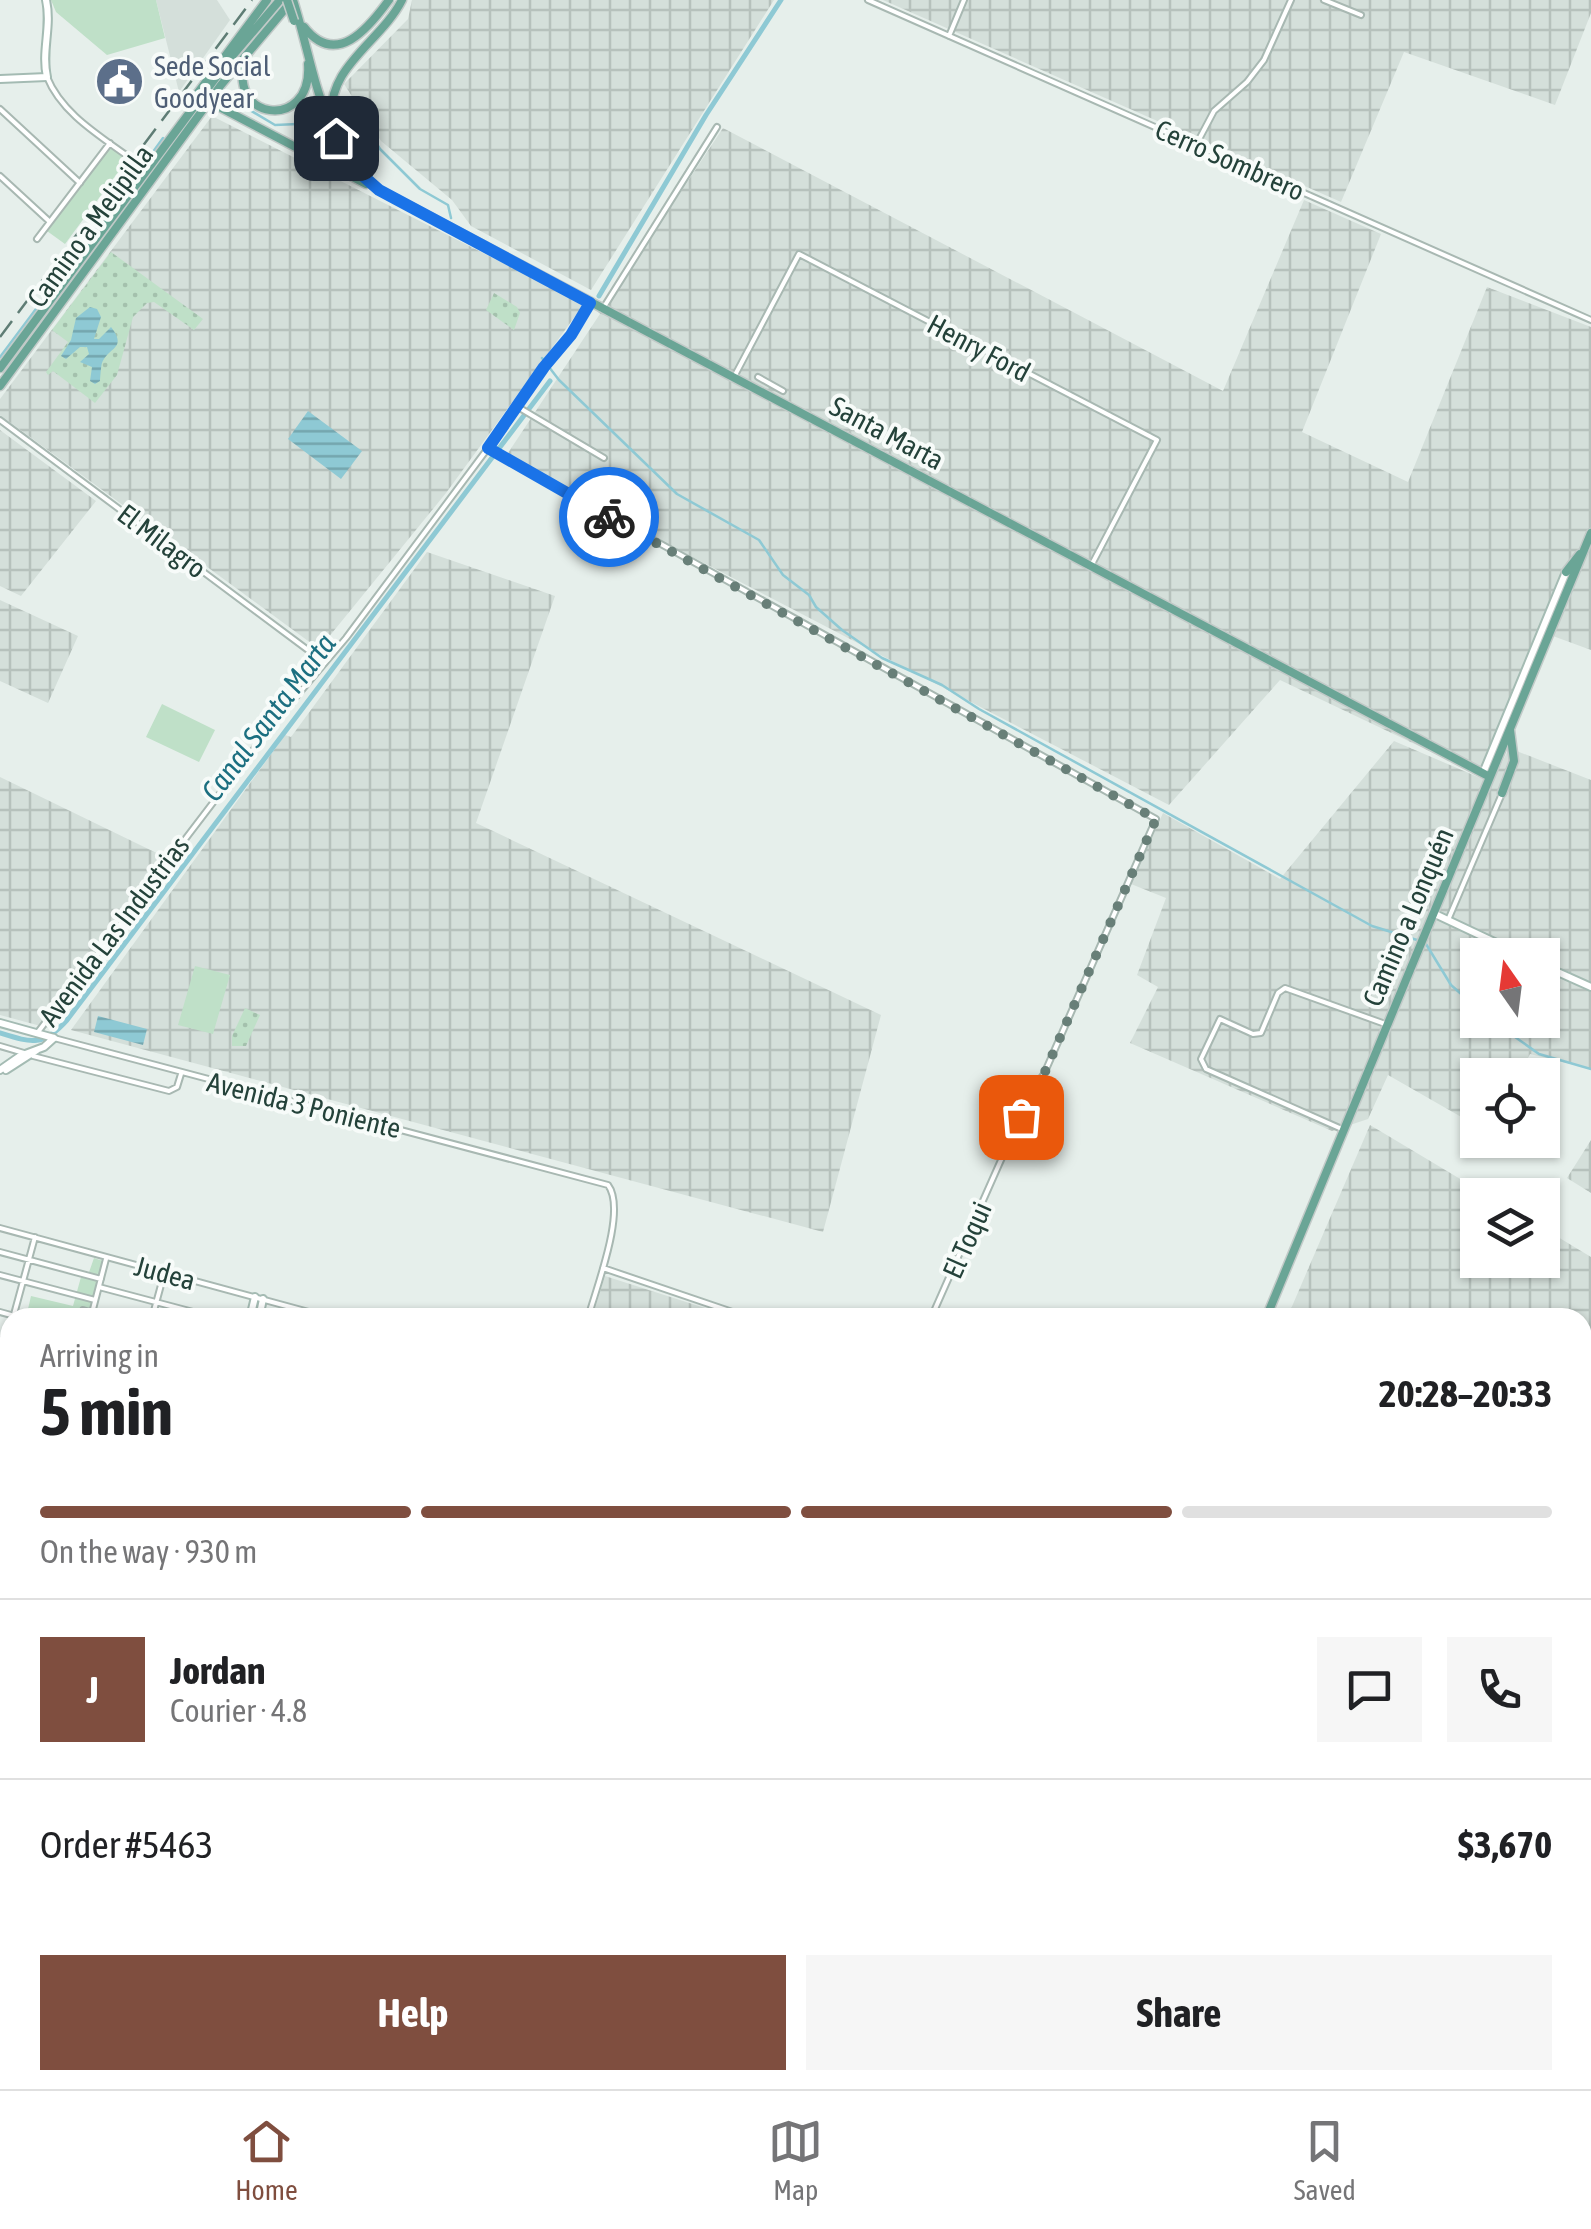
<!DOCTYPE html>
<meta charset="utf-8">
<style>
body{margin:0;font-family:"Asap Condensed",sans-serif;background:#f6f6f6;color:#202124;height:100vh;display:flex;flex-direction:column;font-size:38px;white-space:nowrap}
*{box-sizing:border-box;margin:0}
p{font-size:32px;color:#757577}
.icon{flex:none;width:55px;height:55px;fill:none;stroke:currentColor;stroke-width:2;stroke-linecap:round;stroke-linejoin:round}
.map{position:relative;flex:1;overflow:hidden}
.details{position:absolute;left:0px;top:1308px;width:1592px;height:782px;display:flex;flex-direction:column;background:#fff;border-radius:30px 30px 0 0;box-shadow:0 2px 8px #0004}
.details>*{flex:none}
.needle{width:65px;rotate:346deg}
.buttons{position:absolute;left:1460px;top:938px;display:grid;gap:20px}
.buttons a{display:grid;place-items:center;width:100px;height:100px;border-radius:0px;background:#fff;box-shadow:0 2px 8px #0004;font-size:50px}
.pin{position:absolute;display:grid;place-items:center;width:85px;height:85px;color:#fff;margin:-42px;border-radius:20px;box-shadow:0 5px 15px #0006}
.courier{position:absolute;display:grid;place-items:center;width:100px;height:100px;margin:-50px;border:8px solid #1a73e8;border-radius:50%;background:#fff;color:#222;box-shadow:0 2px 12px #0007}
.overview em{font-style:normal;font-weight:700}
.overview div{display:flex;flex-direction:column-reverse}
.overview{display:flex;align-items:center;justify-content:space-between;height:170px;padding:0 40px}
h1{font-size:65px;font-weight:700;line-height:75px}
.bar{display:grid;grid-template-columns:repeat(4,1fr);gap:15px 10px;align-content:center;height:120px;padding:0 40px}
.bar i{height:12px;border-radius:8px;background:#e0e0e0}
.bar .selected{background:#7f4e3f}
.bar p{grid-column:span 4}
.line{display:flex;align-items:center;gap:25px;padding:0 40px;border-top:2px solid #e0e0e0}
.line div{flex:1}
.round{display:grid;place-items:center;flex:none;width:105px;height:105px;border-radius:0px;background:#f6f6f6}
.primary-button{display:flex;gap:20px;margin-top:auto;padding:20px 40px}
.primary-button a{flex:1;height:115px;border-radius:0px;background:#7f4e3f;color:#fff;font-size:40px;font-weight:700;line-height:115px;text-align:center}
.primary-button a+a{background:#f6f6f6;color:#202124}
.menu{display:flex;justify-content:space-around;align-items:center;height:140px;border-top:2px solid #e0e0e0;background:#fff;font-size:28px;color:#757577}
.menu a{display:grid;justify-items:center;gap:5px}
.menu .selected{color:#7f4e3f}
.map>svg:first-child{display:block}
.built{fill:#d4dfda}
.industrial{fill:url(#industrial-grid);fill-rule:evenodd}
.grass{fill:url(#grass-dots)}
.green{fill:#bfe0c8}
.water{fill:url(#water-rules)}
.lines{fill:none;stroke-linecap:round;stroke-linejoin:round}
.stream{stroke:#8ec9d4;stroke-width:2.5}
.canal{stroke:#8ec9d4;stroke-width:5}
.street-casing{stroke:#a8b8b2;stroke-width:8}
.secondary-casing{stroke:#a4bbb3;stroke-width:10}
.primary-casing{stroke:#c2cac8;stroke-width:11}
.street{stroke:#fff;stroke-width:4}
.secondary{stroke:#fff;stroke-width:6}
.primary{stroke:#6aa596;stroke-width:8}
.rail{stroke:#5f7d75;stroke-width:2.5;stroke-dasharray:20 10;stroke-linecap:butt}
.primary-bridge-casing{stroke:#c2cac8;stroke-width:11;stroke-linecap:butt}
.primary-bridge{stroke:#6aa596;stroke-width:8}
.done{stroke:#687f78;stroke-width:10;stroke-dasharray:0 18}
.route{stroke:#1a73e8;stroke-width:12}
.labels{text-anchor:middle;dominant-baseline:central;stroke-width:8;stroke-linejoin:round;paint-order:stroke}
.service-label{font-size:28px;fill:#4e5e75;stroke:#f7fbf9;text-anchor:start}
.street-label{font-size:28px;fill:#24423a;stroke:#f7fbf9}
.water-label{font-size:30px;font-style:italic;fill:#1c6f80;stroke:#f7fbf9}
</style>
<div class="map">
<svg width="1591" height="2089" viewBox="0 0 1591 2089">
<defs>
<pattern id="industrial-grid" width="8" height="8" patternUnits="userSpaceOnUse" patternTransform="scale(2.5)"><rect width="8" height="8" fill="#d4dfda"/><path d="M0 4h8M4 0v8" fill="none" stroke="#b6c1bc"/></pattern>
<pattern id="grass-dots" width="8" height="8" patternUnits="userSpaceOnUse" patternTransform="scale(2.5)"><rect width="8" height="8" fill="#bfe0c8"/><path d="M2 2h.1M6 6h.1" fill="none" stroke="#a4c1ad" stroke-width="1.8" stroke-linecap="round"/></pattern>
<pattern id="water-rules" width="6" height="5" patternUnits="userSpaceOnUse" patternTransform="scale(2.5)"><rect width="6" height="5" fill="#8ec9d4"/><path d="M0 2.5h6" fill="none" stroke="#74a5ad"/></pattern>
</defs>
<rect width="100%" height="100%" fill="#e6efeb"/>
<!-- built -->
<path class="built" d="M156,0h61l13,20 -51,72z"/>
<!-- industrial -->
<path class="industrial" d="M412,0h362l-183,290 -120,-64 -19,-26 -71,-59 -37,-57 64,-65z
M883,0h708v13l-36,92 -151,-53 -63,150z
M212,116l372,188 -138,189 -127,156 -319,-234v-16z
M723,128l500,263 81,-191 77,34 -79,198 106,50 79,-195 104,40v323l-49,-18 -58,145 -204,-97 -111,125 -665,-346z
M0,430l96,71 -75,95 -21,-10z
M427,552l128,44 -79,227 405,192 -58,217 -752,-202 214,-295 6,2z
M0,600l78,36 -30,67 -48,-22z
M1394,741l98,42 17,-35 82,32v289l-61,-15 -11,21h-41l-1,51 -89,-51 -20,44 -36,12 -202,-88 28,-56 -21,-12 29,-77 -35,-14 32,-71 117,66zM1478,955h64v65h-64z
M0,777l171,83 -123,168 -48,-13z
M1370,1125l117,70h-9v65h64l1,-32 48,29v619h-9v-558h-295z
M1591,1140v53l-24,-15z
M605,1276l128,41 -141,1z"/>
<!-- grass -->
<path class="grass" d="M111,252l92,67 -9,11 -40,-28 -7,1 -14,14 -16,58 -22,28 -42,-32 -5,4 -2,-3 22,-30 -16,-12z
M494,293l23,14 3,6 -6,17 -28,-20z
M245,1008l15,7 -14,31h-14v-10z"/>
<!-- green -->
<path class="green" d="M51,0h105l9,38 -58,17 -51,-43z
M110,147l17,13 -62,84 -18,-13z
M162,704l53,26 -16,32 -53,-25z
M195,966l35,9 -17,59 -35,-9z
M94,1258l9,3 -15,53 -4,-1 -2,4 -56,1 5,-22 42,10 8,-29 6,1z"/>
<!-- water -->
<path class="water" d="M90,307l7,2 4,8 -7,22h5l12,-12c17,22 -3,20 -9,36 -1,2 -2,17 -2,18l-5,3 -5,-3 2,-14 -12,-5 9,-8 -2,-7h-7l-14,12 -5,-3 10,-16 5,-22z
M308,411l54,40 -21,28 -53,-40z
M98,1016l49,13 -4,16 -49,-13z"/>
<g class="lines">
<!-- stream -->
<path class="stream" d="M222,97l11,3 42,25 46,-2
M340,121l22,-1 18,29 40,40 28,16 3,13
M145,163l18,-25
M0,357l140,-187
M542,358l17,22 118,114 82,46 24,35 26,20 7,12 26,23 40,28 60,27 37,24 393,217 45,14
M1426,944l25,41 27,24
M1491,1020l48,34 52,15
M1582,1884l9,1"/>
<!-- canal -->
<path class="canal" d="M599,296l107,-181 75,-115
M0,1033c32,10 43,14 67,-13l483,-639"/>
<defs>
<path id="street" d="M868,0l723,320
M1324,0l37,15
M949,36l15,-36
M47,77c14,35 50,57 79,78
M0,109l80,74
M1196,145l18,-34 33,-29 17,-22 27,-60
M0,176l50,46
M37,239l73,-96
M602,310l115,-183
M734,377l65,-123 358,186 -66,126
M758,377l25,14
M518,407l86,51
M0,420l324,242
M488,448l668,371 -112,255 -12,16 -101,228
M1448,920l53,-124
M38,1032l235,-308 73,-86 142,-190 56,-81 27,-32 19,-32
M54,1038l554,147c19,25 -12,103 -20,133
M0,1046l24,7
M33,1056l136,35 8,-4 4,-13
M1344,1130l-138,-61 -5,-10 19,-40 33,15 8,-1 17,-40 7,-5 103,37
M0,1228l331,90
M0,1252l101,27
M603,1268l147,50
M0,1275l95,25
M99,1287l117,31
M83,1310l27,8
M0,1312l22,6
M92,1313l14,-54
M13,1318l22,-81
M152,1318l12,-44
M0,1340l10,3
M0,1367l10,-37
M0,1371l10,2
M0,1401l10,2
M0,1428l10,3
M0,1493l9,-34
M0,1562l10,2
M0,1597l10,2
M0,1622l10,3
M0,1697l8,-29
M0,1729l10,2
M0,1755h1
M0,1837l10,-38
M0,1902l10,3
M0,1921l10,3
M0,1951l10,3
M0,2025h5l3,-44
M0,2052h10
M117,2080l43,9
M880,2080l30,9
M0,2081l61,1
M262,2081l35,8
M233,2085l1,-5
M175,2089l2,-9
M316,2089l3,-9"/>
<path id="secondary" d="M0,79l47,-2c-6,-26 5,-50 -1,-77
M1483,773l83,-201
M1435,914l87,41
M1542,965l49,22
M0,1023l54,15
M0,1070l20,-14 24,-9 10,-9
M6,1070l31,-20
M250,1318l5,-21
M259,1318l4,-19
M0,1655l10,2
M0,1663l10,3
M1175,2080l16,9
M59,2089l3,-9"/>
<path id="primary" d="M293,0c21,65 28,148 86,190l1111,587
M304,27c32,41 64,2 85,-27
M247,55c-25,66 66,78 61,9
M206,100l160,84
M191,102l76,-102
M332,119c-6,-52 49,-77 70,-119
M0,368l228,-307 52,-61
M0,386l221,-301 69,-82
M1566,572l14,-18
M1502,793l12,-32 -4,-31
M1266,1318l325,-785
M940,2089l4,-9"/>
</defs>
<!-- street casing -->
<use href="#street" class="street-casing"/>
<!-- secondary casing -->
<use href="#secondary" class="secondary-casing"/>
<!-- primary casing -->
<use href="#primary" class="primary-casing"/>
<!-- street -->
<use href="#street" class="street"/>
<!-- secondary -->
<use href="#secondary" class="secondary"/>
<!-- primary -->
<use href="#primary" class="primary"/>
<!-- rail -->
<path class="rail" d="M0,337l252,-337"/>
<defs>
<path id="primary-bridge" d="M287,0l7,21"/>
</defs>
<!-- primary-bridge casing -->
<use href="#primary-bridge" class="primary-bridge-casing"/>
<!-- primary-bridge -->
<use href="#primary-bridge" class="primary-bridge"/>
</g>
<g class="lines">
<!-- done -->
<path class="done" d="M609,517l547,302 -112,255 -12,16 -11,27"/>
<!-- route -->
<path class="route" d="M336,138l17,29 26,23 211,113 -19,32 -27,32 -56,81 121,69"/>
</g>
<!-- icons -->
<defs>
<symbol id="civic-disc" viewBox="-11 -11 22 22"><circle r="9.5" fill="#5c6f8a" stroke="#f7fbf9"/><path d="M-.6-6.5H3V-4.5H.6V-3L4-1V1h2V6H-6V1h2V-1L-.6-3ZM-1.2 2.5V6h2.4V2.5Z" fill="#fff"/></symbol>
</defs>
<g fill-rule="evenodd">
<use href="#civic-disc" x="92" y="54" width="55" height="55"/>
</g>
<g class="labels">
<!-- service labels -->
<g class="service-label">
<text x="154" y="66">Sede Social<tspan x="154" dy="32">Goodyear</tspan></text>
</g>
<!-- street labels -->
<g class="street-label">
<text transform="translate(1230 160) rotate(24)">Cerro Sombrero</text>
<text transform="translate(90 226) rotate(-54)">Camino a Melipilla</text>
<text transform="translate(979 348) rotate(28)">Henry Ford</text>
<text transform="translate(887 433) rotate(28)">Santa Marta</text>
<text transform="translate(162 541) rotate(37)">El Milagro</text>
<text transform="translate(1408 917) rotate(-67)">Camino a Lonquén</text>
<text transform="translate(114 931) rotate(-53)">Avenida Las Industrias</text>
<text transform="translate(304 1105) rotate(14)">Avenida 3 Poniente</text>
<text transform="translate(967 1240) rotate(-66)">El Toqui</text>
<text transform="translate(165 1273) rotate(15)">Judea</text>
</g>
<!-- water labels -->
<g class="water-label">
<text transform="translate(268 717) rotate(-53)">Canal Santa Marta</text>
</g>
</g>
</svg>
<div class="buttons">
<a><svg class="needle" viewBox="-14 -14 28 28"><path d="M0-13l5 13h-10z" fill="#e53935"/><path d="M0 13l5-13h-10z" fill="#757577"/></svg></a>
<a><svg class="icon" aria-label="locate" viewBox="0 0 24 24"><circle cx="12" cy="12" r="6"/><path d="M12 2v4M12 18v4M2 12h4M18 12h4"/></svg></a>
<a><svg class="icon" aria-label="layers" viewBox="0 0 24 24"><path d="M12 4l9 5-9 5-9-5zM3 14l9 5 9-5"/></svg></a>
</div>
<div class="pin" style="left:1021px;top:1117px;background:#ea580c"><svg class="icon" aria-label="bag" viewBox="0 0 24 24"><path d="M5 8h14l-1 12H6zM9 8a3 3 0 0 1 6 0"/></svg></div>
<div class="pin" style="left:336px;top:138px;background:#1f2937"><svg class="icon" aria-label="home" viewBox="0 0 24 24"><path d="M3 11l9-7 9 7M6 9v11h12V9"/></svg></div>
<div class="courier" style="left:609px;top:517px"><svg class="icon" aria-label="bike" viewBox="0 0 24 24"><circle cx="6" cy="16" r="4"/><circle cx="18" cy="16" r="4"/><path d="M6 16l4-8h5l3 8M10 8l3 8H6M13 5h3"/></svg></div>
<section class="details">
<div class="overview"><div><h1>5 min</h1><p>Arriving in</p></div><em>20:28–20:33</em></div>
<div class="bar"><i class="selected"></i><i class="selected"></i><i class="selected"></i><i></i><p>On the way · 930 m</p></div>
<div class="line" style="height:180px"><b class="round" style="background:#7f4e3f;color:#fff">J</b><div><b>Jordan</b><p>Courier · 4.8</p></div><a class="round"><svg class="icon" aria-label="chat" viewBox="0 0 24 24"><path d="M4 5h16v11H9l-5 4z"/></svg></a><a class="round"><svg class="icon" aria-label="phone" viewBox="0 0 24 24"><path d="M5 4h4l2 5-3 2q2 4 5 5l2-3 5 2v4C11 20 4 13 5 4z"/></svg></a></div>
<div class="line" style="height:130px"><div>Order #5463</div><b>$3,670</b></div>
<div class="primary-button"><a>Help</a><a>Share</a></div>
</section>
</div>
<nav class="menu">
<a class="selected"><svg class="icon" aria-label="home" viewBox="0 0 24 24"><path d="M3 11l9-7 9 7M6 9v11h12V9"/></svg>Home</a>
<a><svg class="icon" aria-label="map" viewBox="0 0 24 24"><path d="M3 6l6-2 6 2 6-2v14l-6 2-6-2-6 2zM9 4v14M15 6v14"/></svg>Map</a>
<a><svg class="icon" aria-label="saved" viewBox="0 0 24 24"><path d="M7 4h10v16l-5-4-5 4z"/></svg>Saved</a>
</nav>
